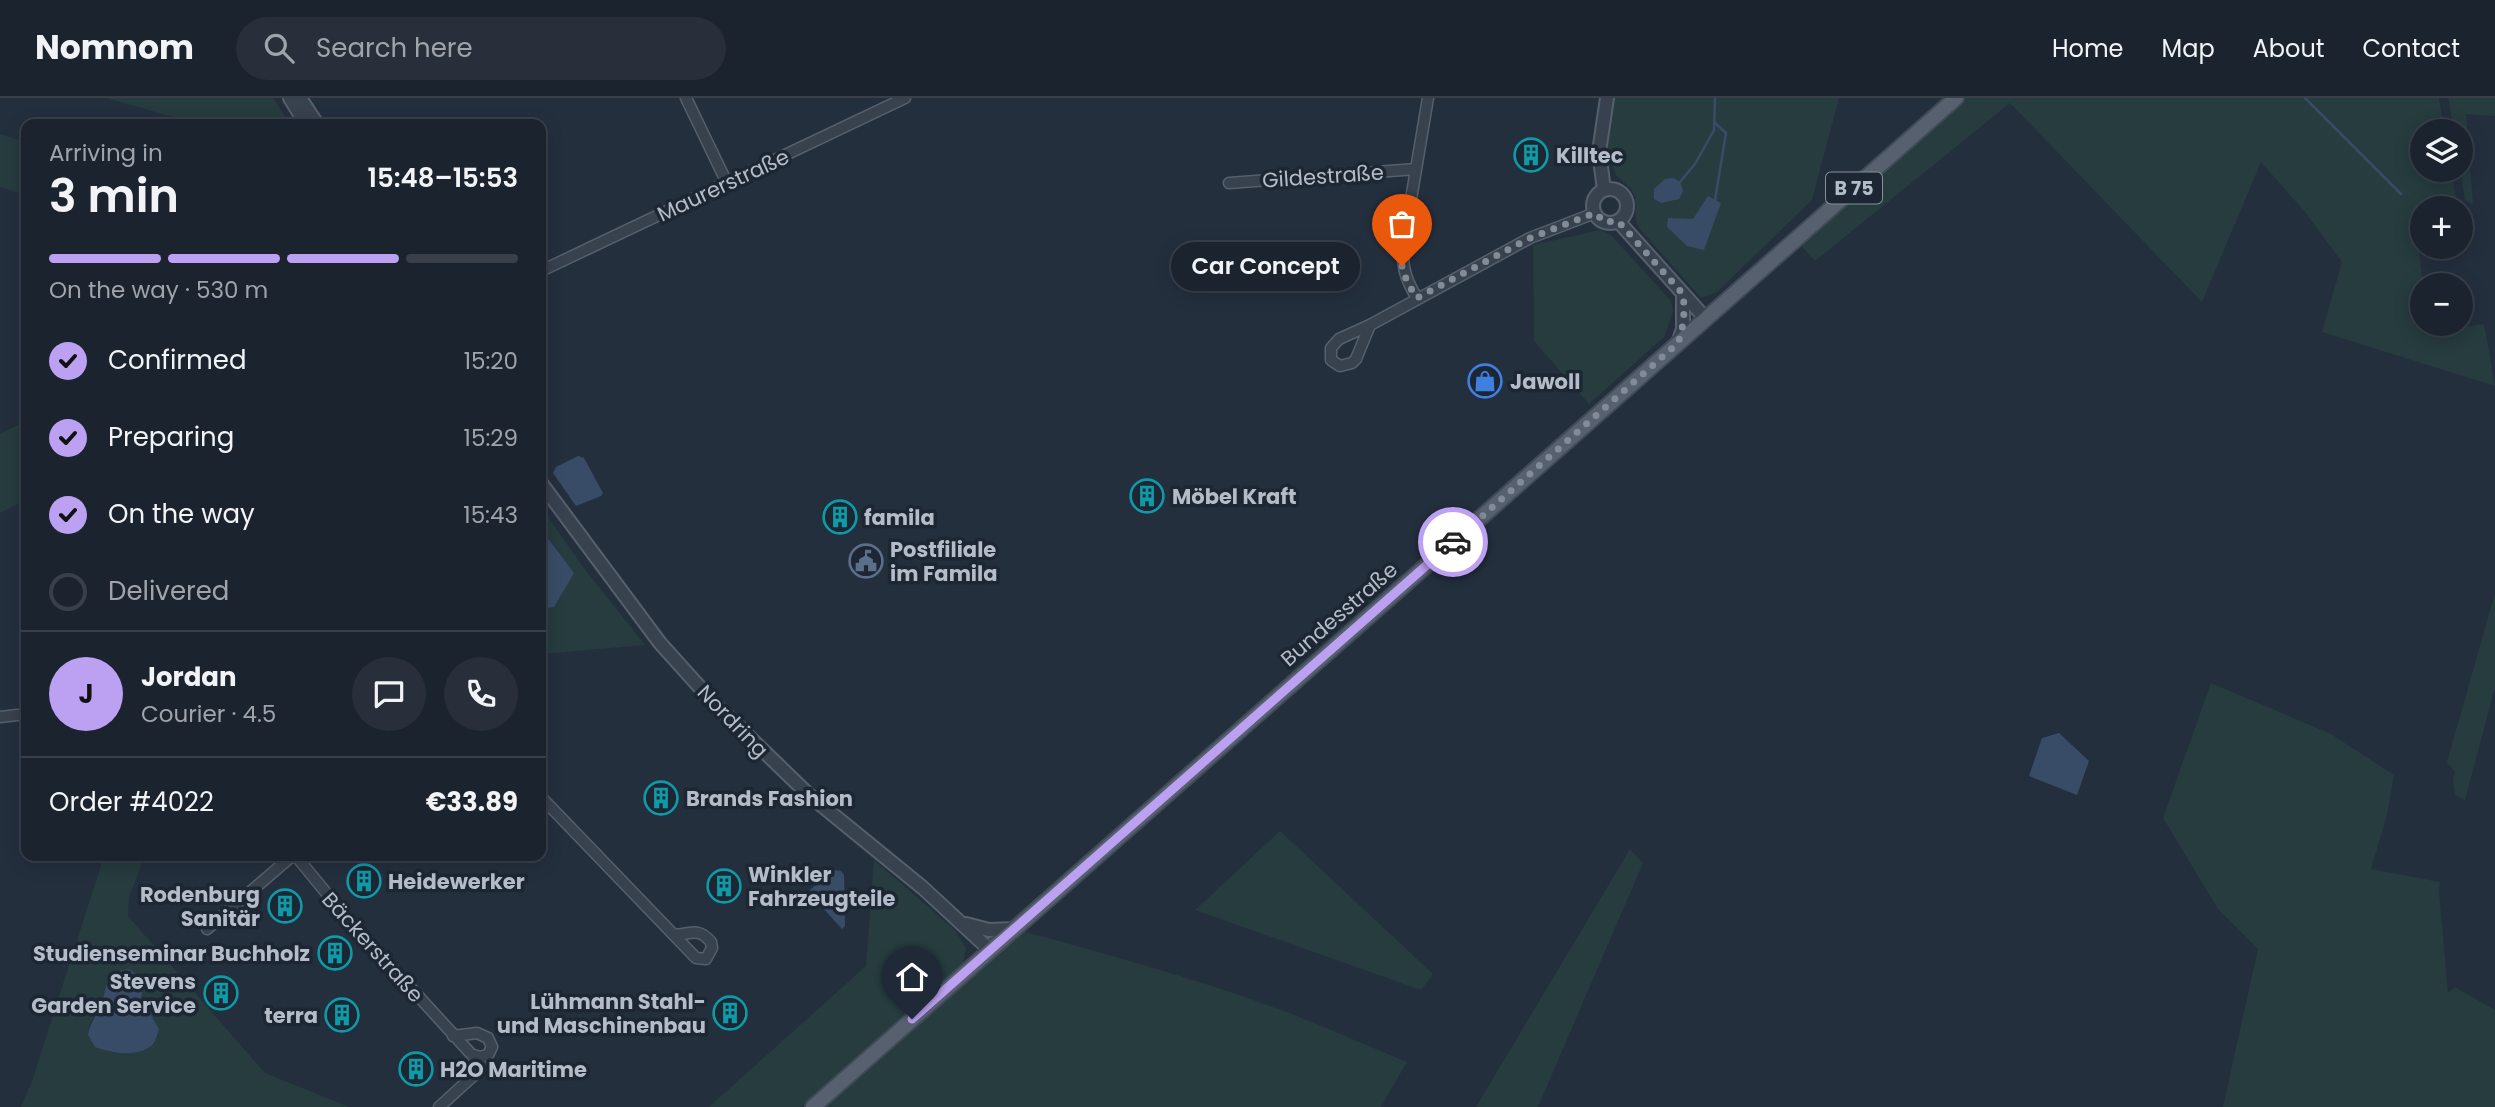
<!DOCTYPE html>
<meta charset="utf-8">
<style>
body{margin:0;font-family:Poppins,sans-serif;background:#282f3a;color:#f1f3f6;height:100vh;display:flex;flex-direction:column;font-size:26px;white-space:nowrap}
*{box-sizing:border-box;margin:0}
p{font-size:23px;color:#a0a4aa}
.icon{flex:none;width:38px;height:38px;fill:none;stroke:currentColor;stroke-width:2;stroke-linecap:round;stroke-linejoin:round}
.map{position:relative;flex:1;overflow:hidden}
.drawer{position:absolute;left:21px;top:21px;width:525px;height:742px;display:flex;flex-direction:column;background:#1b232e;border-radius:14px;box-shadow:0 4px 18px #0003,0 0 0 2px #39404a}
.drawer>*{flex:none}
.fabs{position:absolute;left:2410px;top:21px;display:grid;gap:14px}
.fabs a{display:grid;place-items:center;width:63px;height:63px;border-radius:50%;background:#1b232e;box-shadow:0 4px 18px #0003,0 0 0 2px #39404a;font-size:35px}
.pin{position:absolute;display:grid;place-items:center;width:60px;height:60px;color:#fff;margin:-72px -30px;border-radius:50% 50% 50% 0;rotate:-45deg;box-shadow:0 0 7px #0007}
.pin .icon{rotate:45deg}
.courier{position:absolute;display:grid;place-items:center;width:70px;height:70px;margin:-35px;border:5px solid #bca0f2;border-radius:50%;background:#fff;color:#222;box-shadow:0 2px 9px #0007}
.bubble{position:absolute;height:49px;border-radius:24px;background:#1b232e;box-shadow:0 4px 18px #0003,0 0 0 2px #39404a;font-size:23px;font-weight:600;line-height:49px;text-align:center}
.overview em{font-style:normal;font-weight:600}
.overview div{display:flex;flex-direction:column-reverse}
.overview{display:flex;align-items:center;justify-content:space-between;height:119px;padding:0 28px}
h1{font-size:46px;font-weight:600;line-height:52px}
.bar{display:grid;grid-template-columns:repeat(4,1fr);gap:10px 7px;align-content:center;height:84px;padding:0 28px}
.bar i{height:9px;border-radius:5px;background:#39404a}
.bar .on{background:#bca0f2}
.bar p{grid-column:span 4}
.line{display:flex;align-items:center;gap:18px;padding:0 28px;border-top:2px solid #39404a}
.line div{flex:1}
.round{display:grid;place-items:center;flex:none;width:74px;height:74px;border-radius:37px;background:#282f3a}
ol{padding:0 28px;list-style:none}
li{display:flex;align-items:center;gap:21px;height:77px}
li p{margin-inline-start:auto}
li .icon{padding:7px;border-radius:50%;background:#bca0f2;color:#111;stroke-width:4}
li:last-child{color:#a0a4aa}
li i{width:38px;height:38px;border:4px solid #39404a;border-radius:50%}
header{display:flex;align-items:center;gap:42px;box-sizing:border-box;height:98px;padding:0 35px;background:#1b232e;border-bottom:2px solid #39404a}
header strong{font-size:33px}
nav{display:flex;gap:38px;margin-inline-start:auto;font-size:24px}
.search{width:490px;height:63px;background:#282f3a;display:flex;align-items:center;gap:18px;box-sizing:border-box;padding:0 24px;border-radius:38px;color:#a0a4aa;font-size:26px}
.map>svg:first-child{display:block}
.green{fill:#263c3f;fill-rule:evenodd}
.water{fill:#394c67}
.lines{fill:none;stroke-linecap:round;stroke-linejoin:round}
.stream{stroke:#394c67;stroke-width:2.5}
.minor-casing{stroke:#565f6c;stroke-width:13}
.tertiary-casing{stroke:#565f6c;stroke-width:16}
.primary-casing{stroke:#414a57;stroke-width:18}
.minor{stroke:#38414e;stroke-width:10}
.tertiary{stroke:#38414e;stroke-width:12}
.primary{stroke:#56606e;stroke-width:14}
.done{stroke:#828b98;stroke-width:7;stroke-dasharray:0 12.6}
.route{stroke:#bca0f2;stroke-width:9}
.labels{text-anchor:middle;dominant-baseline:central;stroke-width:7;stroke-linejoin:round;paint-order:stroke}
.shield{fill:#1d2633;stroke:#878f9c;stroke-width:2}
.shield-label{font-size:19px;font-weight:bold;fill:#b4bcc9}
.poi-label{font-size:21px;font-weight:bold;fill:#b4bcc9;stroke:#1d2633;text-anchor:start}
.street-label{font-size:21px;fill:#b4bcc9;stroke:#1d2633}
</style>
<header>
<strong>Nomnom</strong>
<div class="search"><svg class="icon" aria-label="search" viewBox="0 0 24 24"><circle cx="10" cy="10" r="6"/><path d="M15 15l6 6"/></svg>Search here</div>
<nav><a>Home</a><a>Map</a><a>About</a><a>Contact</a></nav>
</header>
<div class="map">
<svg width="2495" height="1009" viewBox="0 0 2495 1009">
<rect width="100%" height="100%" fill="#242f3e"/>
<!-- green -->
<path class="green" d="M107,0h166l17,26h-93z
M1613,0h226l-27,102 -95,92 -16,6 -61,-69 -4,-9 -1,-23 -4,-8 -15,-14 -10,-28z
M1956,0h483l5,33h-22v39h29l7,38h-36v39h29l-32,5 4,33 -1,39h13l2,7 47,-7 11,62 -173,-54 20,-70 -37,-50 -44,-50 -59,140 -192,-199 -195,158 -19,-21z
M2448,0h47v18l-29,-2 7,91 -8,-5 -5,-30v-39h-6z
M0,36l26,8v53l-26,-8z
M1600,132l11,5 60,66 2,11 -9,25 -75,67 -55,-63 -1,-96z
M26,323v79l-26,13v-79z
M541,409l42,60 62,78 -104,9v-45l13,-2 3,-57 -16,-21z
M2495,495v94l-30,113 -10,-5 -2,-17 2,-6 -8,-10z
M2211,585l120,51 63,41 -7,40 -16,54 69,13 -1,9 9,102 7,-6 40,23v97h-272l35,-158 -40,-40 -55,-91z
M1280,733l153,143 -12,16 -226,-80z
M1630,751l13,14 -105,244h-62z
M104,758h41l-16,41 -1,19 137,157 84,34h-328l11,-26zM141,900l12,21 -58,28 -7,-12 2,-12 11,-16z
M874,762l81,70 11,18 -3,15 -162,144h-92l157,-141z
M1015,831c94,26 191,52 282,87 37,15 73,31 110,46l-26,45h-568z"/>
<!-- water -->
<path class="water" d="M1674,80l6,4 3,9 -4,8 -18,4 -7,-4v-10l11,-10z
M1708,98l13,7 -17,47 -17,-4 -20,-19 1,-9 25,1z
M578,358l6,2 19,35 -2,3 -25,10 -23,-33 3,-6z
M541,431l33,44 -20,34 -13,2z
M2059,635l30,28 -12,34 -48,-19 13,-38z
M833,772l8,1 3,4 1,51 -3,3 -31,-34 -1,-5z
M129,871l7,5 7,10 -2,14 18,31c-2,6 -3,12 -7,16 -15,13 -41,8 -57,2l-7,-12c2,-12 7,-17 12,-27 8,-18 2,-36 29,-39z"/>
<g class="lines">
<!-- stream -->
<path class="stream" d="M2305,0l96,96
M1714,24l12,11 -11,67
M1680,84l15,-18 19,-34 1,-32"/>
<defs>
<path id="minor" d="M686,0l41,85
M1229,85l187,-14
M541,173l364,-173
M1417,200c-11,-18 -15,-30 -14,-51l25,-149
M1370,227l-14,34 -4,4 -12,3 -9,-6v-12l8,-9 31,-14 160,-87 65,-25
M0,619l26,-3
M541,699l155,161 10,1 6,-11 -1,-6c-13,-15 -19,-8 -37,-7
M296,758l50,61 137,150 -44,40
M207,831l85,-73
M453,938l24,-3 11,5 4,9 -4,8 -9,2 -8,-3"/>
<path id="tertiary" d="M290,0l16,26
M300,0l17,26
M1593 108a17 17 0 1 1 34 0a17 17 0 1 1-34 0Z
M1604,92l-5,-38 8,-54
M1618,123l88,98
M1678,245l5,-14v-35
M541,385l119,160 54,60 95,92 114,93 67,62
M966,826l23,6 26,-1"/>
<path id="primary" d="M813,1009l1143,-1009"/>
</defs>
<!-- minor casing -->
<use href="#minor" class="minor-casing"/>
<!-- tertiary casing -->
<use href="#tertiary" class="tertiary-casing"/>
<!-- primary casing -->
<use href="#primary" class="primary-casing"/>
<!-- minor -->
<use href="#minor" class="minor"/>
<!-- tertiary -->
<use href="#tertiary" class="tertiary"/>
<!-- primary -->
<use href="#primary" class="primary"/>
</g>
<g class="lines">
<!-- done -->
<path class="done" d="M1402,168l5,16 10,16 113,-60 65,-25 10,9 13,-1 65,73c2,17 1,32 -5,49l-225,199"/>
<!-- route -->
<path class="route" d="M912,921l541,-477"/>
</g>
<!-- icons -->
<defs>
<symbol id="building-ring" viewBox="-11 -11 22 22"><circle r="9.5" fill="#1d2633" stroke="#0f9aa8" stroke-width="1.5"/><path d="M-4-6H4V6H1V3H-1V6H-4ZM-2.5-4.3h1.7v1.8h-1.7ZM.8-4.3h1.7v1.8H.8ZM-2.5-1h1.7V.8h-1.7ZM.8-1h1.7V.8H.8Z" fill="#0f9aa8"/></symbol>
<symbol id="shop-ring" viewBox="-11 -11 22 22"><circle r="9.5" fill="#1d2633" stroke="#3f7fe0" stroke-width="1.5"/><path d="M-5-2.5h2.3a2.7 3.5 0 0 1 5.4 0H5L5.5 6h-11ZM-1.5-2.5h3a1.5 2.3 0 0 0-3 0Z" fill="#3f7fe0"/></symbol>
<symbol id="civic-ring" viewBox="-11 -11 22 22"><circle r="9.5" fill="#1d2633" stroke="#5c6f8a" stroke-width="1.5"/><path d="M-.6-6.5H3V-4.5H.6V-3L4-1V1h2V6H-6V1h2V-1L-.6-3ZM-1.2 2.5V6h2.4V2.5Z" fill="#5c6f8a"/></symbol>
</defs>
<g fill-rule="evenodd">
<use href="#building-ring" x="1512" y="38" width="38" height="38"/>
<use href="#shop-ring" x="1466" y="264" width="38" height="38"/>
<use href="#building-ring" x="1128" y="379" width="38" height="38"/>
<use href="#building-ring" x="821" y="400" width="38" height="38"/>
<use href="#civic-ring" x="847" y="444" width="38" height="38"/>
<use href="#building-ring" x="642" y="681" width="38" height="38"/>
<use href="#building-ring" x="345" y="764" width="38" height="38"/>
<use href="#building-ring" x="705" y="769" width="38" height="38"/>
<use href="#building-ring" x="266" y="789" width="38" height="38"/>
<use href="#building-ring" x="316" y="836" width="38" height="38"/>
<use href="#building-ring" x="202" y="876" width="38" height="38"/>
<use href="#building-ring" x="711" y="896" width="38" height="38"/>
<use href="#building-ring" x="323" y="898" width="38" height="38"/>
<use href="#building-ring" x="397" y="952" width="38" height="38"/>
</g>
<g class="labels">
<!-- shield labels -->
<rect class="shield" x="1826" y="74.5" width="56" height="31" rx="5"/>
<g class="shield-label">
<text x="1854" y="90">B 75</text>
</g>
<!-- poi labels -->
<g class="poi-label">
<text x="1556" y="57">Killtec</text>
<text x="1510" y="283">Jawoll</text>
<text x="1172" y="398">Möbel Kraft</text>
<text x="864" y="419">famila</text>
<text x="890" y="451">Postfiliale<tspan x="890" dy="24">im Famila</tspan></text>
<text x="686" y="700">Brands Fashion</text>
<text x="748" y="776">Winkler<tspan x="748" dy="24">Fahrzeugteile</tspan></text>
<text x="388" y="783">Heidewerker</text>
<text x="260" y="796" text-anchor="end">Rodenburg<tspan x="260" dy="24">Sanitär</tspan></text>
<text x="310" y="855" text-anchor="end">Studienseminar Buchholz</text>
<text x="196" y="883" text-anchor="end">Stevens<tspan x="196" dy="24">Garden Service</tspan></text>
<text x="706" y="903" text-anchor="end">Lühmann Stahl-<tspan x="706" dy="24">und Maschinenbau</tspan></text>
<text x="318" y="917" text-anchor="end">terra</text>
<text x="440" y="971">H2O Maritime</text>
</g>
<!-- street labels -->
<g class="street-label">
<text transform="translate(1323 78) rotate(-4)">Gildestraße</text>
<text transform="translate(723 87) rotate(-25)">Maurerstraße</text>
<text transform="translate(1339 516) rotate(-41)">Bundesstraße</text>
<text transform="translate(733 623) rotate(46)">Nordring</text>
<text transform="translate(373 849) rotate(48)">Bäckerstraße</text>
</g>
</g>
</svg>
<div class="fabs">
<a><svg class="icon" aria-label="layers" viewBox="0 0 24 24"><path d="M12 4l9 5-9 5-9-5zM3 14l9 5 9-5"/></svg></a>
<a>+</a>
<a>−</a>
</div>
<div class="pin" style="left:1402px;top:168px;background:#ea580c"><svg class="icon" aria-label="bag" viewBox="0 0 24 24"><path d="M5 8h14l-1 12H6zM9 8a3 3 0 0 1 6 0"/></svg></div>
<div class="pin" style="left:912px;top:921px;background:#1f2937"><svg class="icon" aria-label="home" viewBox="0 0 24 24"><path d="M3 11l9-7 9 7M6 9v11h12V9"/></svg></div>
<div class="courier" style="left:1453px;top:444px"><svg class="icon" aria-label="car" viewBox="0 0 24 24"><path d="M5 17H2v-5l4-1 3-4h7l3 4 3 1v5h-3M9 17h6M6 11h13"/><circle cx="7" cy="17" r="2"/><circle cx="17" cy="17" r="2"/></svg></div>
<div class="bubble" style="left:1171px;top:144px;width:189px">Car Concept</div>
<section class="drawer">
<div class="overview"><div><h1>3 min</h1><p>Arriving in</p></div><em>15:48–15:53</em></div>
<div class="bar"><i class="on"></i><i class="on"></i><i class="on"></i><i></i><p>On the way · 530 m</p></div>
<ol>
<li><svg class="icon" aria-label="check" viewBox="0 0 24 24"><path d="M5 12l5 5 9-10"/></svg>Confirmed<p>15:20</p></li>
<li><svg class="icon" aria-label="check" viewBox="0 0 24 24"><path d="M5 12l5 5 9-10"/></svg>Preparing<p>15:29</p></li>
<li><svg class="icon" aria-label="check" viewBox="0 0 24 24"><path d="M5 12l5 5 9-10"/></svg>On the way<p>15:43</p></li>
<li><i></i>Delivered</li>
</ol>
<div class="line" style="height:126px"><b class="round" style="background:#bca0f2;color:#111">J</b><div><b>Jordan</b><p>Courier · 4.5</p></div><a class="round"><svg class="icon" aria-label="chat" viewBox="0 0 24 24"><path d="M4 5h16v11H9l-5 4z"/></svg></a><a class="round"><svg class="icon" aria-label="phone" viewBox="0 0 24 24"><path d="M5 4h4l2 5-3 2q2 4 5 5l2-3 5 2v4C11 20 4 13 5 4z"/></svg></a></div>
<div class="line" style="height:91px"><div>Order #4022</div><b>€33.89</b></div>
</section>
</div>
